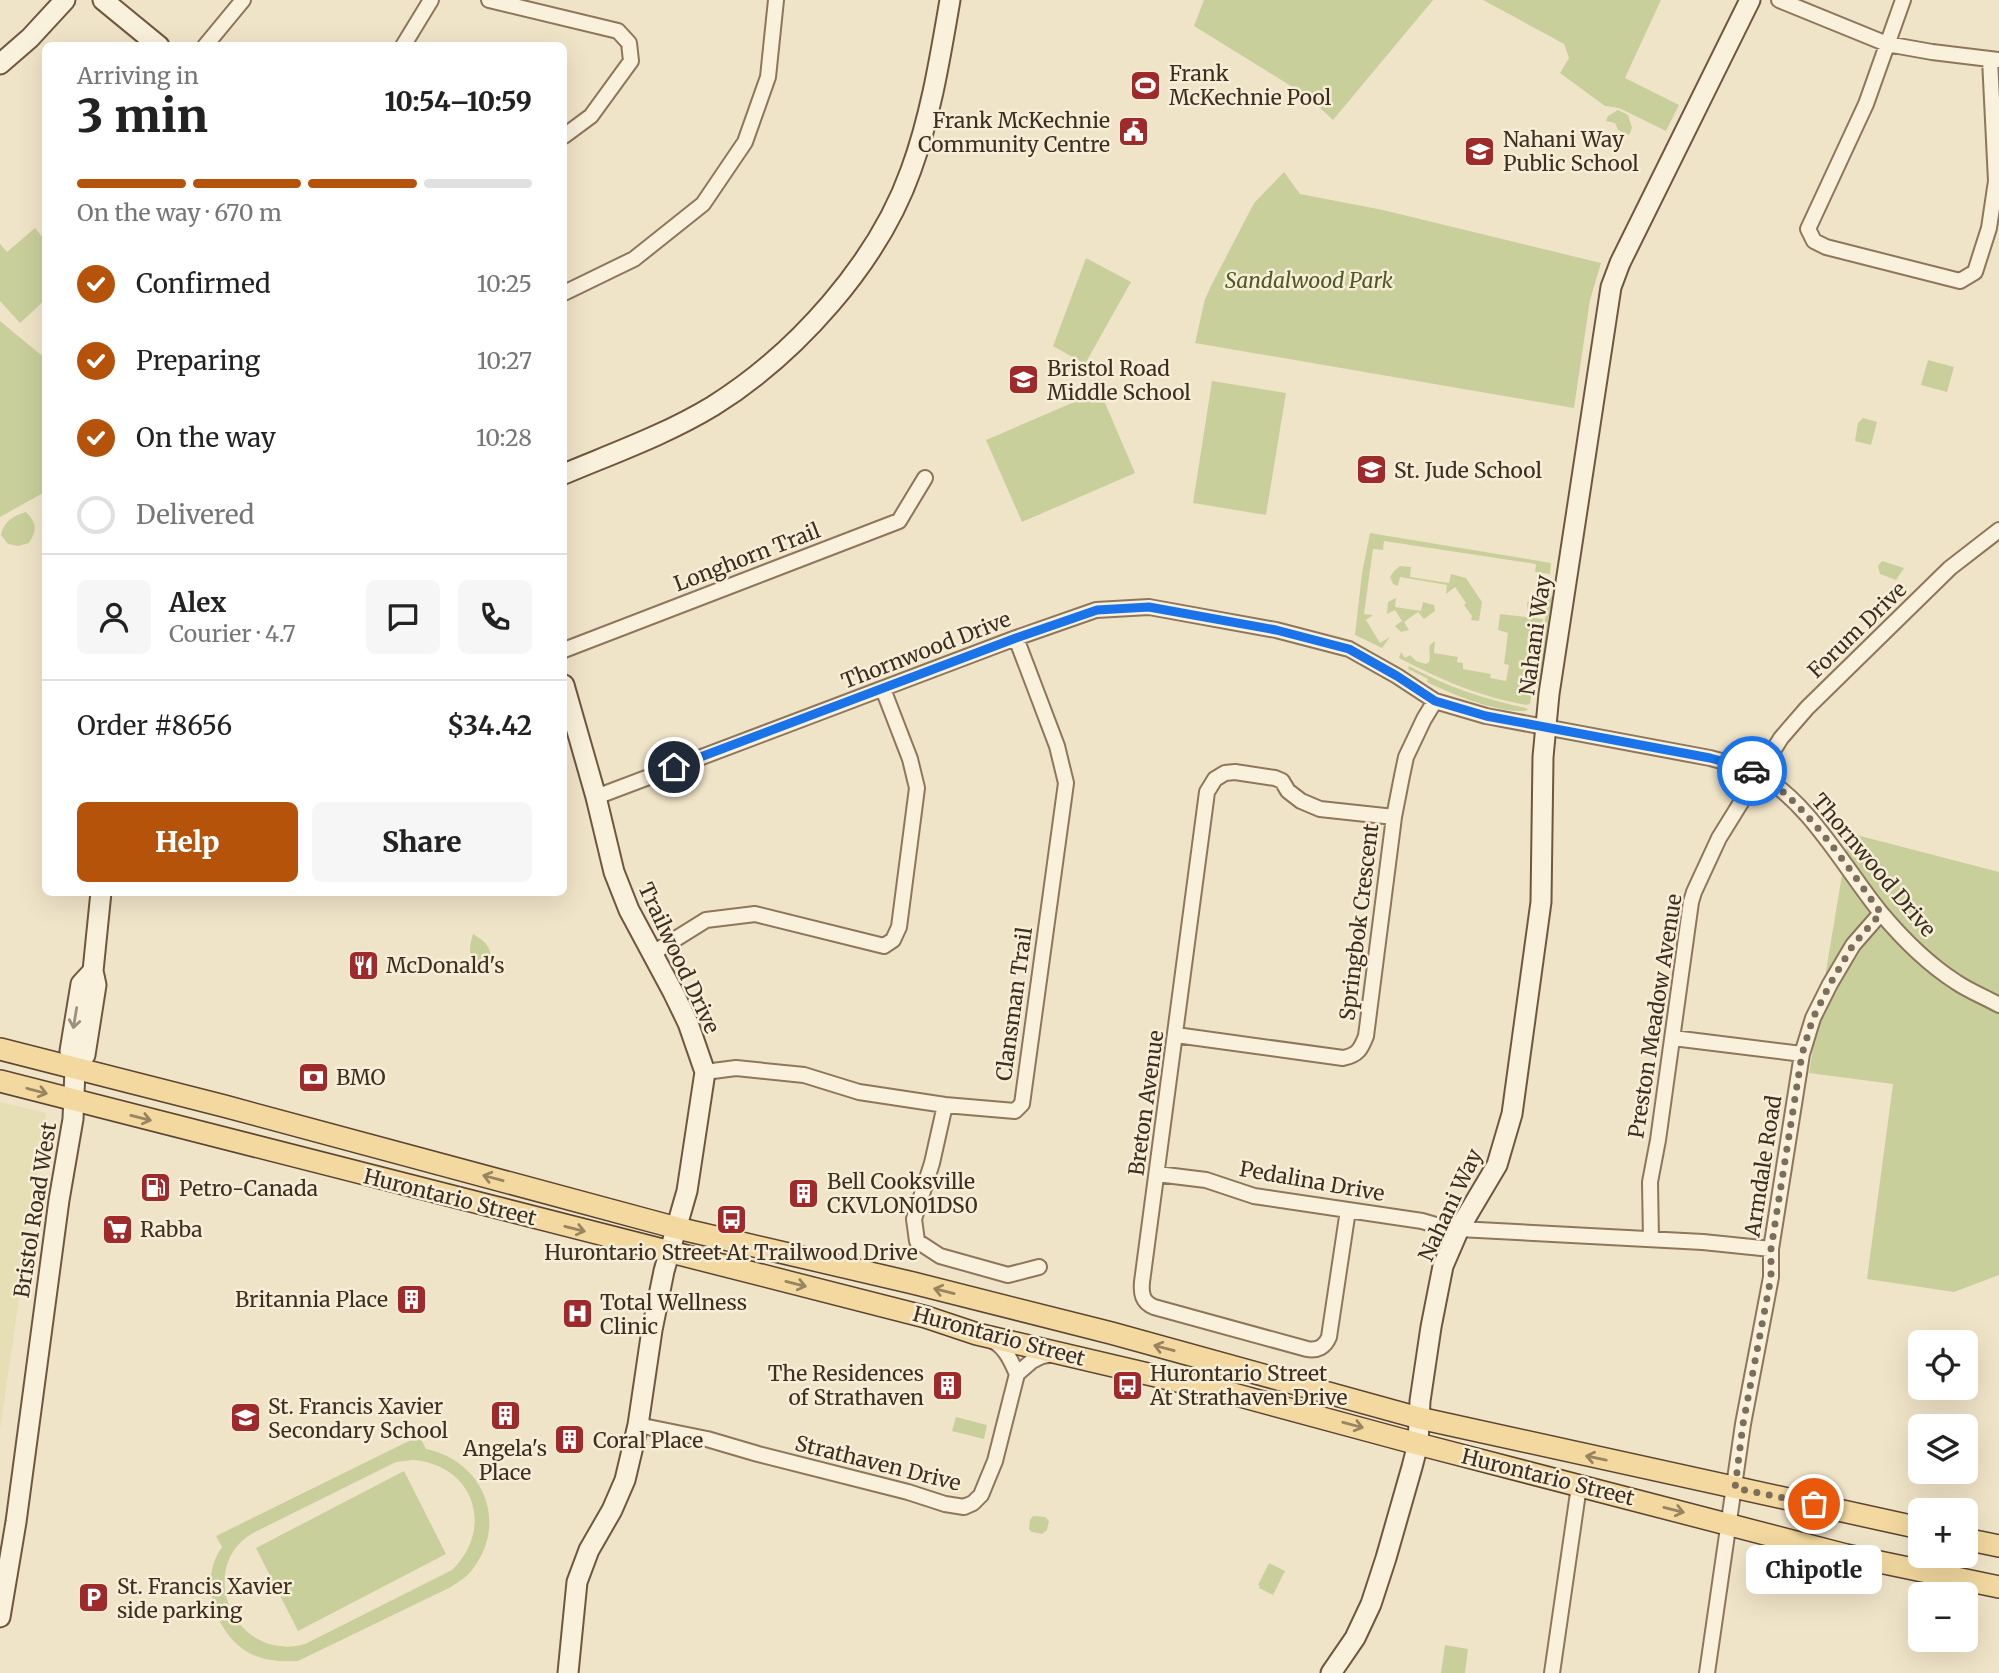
<!DOCTYPE html>
<meta charset="utf-8">
<style>
body{margin:0;font-family:Merriweather,serif;background:#f6f6f6;color:#222;height:100vh;display:flex;flex-direction:column;font-size:26px;white-space:nowrap}
*{box-sizing:border-box;margin:0}
p{font-size:23px;color:#767676}
.icon{flex:none;width:38px;height:38px;fill:none;stroke:currentColor;stroke-width:2;stroke-linecap:round;stroke-linejoin:round}
.map{position:relative;flex:1;overflow:hidden}
.sheet{position:absolute;left:42px;top:42px;width:525px;height:854px;display:flex;flex-direction:column;background:#fff;border-radius:10px;box-shadow:0 7px 28px #0002}
.sheet>*{flex:none}
.tools{position:absolute;left:1908px;top:1330px;display:grid;gap:14px}
.tools a{display:grid;place-items:center;width:70px;height:70px;border-radius:10px;background:#fff;box-shadow:0 7px 28px #0002;font-size:35px}
.pin{position:absolute;display:grid;place-items:center;width:60px;height:60px;color:#fff;margin:-30px;border:4px solid #fff;border-radius:50%;box-shadow:0 2px 7px #0007}
.courier{position:absolute;display:grid;place-items:center;width:70px;height:70px;margin:-35px;border:5px solid #1a73e8;border-radius:50%;background:#fff;color:#222;box-shadow:0 2px 9px #0007}
.bubble{position:absolute;height:49px;border-radius:10px;background:#fff;box-shadow:0 7px 28px #0002;font-size:23px;font-weight:800;line-height:49px;text-align:center}
.overview em{font-style:normal;font-weight:800}
.overview div{display:flex;flex-direction:column-reverse}
.overview{display:flex;align-items:center;justify-content:space-between;height:119px;padding:0 35px}
h1{font-size:46px;font-weight:800;line-height:52px}
.bar{display:grid;grid-template-columns:repeat(4,1fr);gap:10px 7px;align-content:center;height:84px;padding:0 35px}
.bar i{height:9px;border-radius:5px;background:#e0e0e0}
.bar .active{background:#b45309}
.bar p{grid-column:span 4}
.line{display:flex;align-items:center;gap:18px;padding:0 35px;border-top:2px solid #e0e0e0}
.line div{flex:1}
.round{display:grid;place-items:center;flex:none;width:74px;height:74px;border-radius:10px;background:#f6f6f6}
ol{padding:0 35px;list-style:none}
li{display:flex;align-items:center;gap:21px;height:77px}
li p{margin-inline-start:auto}
li .icon{padding:7px;border-radius:50%;background:#b45309;color:#fff;stroke-width:4}
li:last-child{color:#767676}
li i{width:38px;height:38px;border:4px solid #e0e0e0;border-radius:50%}
.action{display:flex;gap:14px;margin-top:auto;padding:14px 35px}
.action a{flex:1;height:80px;border-radius:10px;background:#b45309;color:#fff;font-size:28px;font-weight:800;line-height:80px;text-align:center}
.action a+a{background:#f6f6f6;color:#222}
.map>svg:first-child{display:block}
.farmland{fill:#e6deb5}
.green{fill:#c9cf9b;fill-rule:evenodd}
.lines{fill:none;stroke-linecap:round;stroke-linejoin:round}
.street-casing{stroke:#8d765c;stroke-width:18}
.secondary-casing{stroke:#6f573f;stroke-width:23}
.primary-casing{stroke:#5b4430;stroke-width:24}
.street{stroke:#faf1dc;stroke-width:14}
.secondary{stroke:#faf1dc;stroke-width:19}
.primary{stroke:#f3d9a0;stroke-width:21}
.oneway{stroke:#9c907e}
.oneway2{stroke:#988460}
.done{stroke:#7c6e5b;stroke-width:7;stroke-dasharray:0 12.6}
.route{stroke:#1a73e8;stroke-width:9}
.labels{text-anchor:middle;dominant-baseline:central;stroke-width:5;stroke-linejoin:round;paint-order:stroke}
.poi-label{font-size:21px;fill:#3d2e20;stroke:#f7eed8;text-anchor:start}
.park-label{font-size:21px;font-style:italic;fill:#4d5a26;stroke:#f7eed8}
.street-label{font-size:21px;fill:#3d2e20;stroke:#f7eed8}
</style>
<div class="map">
<svg width="1999" height="1673" viewBox="0 0 1999 1673">
<rect width="100%" height="100%" fill="#f0e4c8"/>
<!-- farmland -->
<path class="farmland" d="M0,1102l46,11 -46,317z"/>
<!-- green -->
<path class="green" d="M1204,0h229l-100,120 -26,-24 -113,-70z
M1483,0h178l-36,78 54,27 -13,26 -47,-23 -14,-2 -45,-33 9,-15 -5,-14z
M1618,110l10,5 4,13 -3,7 -11,-5 -3,-7 -9,-2 2,-5z
M1284,172l16,22 83,16 218,53 -11,37 -16,108 -379,-65 10,-44 7,-15 42,-81z
M35,228l10,12v60l-25,23 -20,-22v-57l7,8z
M1086,258l45,24 -46,82 -32,-18z
M0,321l46,38 -1,133 -45,25z
M1928,360l26,7 -7,25 -26,-7z
M1212,381l74,12 -20,122 -73,-12z
M1100,391l35,82 -113,49 -36,-82z
M1863,418l14,4 -6,23 -16,-4 3,-18z
M26,512c11,11 11,18 3,31l-11,3 -10,-2 -7,-9c3,-14 12,-19 25,-23z
M1370,533l181,30 -1,11 -15,-2 1,-8 -152,-23 -1,9 -10,-1 -9,65 9,1 -7,5 14,23 10,-6 -8,11 -27,-13 7,-62z
M1882,561l22,7 -8,12 -16,-6 -2,-8z
M1400,566l11,1 -1,10 39,6 2,-9 15,4 16,24 -3,19 -8,-1 1,-4 -8,-11 2,-2 -11,-16 -9,7 1,-9 -47,-8 -2,9 -5,-2 -3,-7 4,-6z
M1545,590l2,1 -4,25 -15,-2 -1,-11z
M1549,593l5,5 -10,67h-2l-4,21h-3z
M1396,598l-1,9 26,4 2,-9 11,3 1,6 -11,8 -6,-7 -14,10 5,8 -8,2 -6,-6 7,-5 -7,-11 -8,4 1,-12z
M1500,614l43,5 -13,85 -4,1c-51,-10 -82,-24 -127,-47l2,-6 4,6 5,-3 6,6 10,3 3,-2c2,-6 -1,-11 1,-17l5,-4 -1,12 24,4 -1,5 6,1v6l28,5 -1,4 16,3 3,-16 -5,-1 4,-31 -10,-3z
M1409,666c39,21 74,33 117,42l2,2c-25,6 -79,-17 -101,-28l1,-3 -20,-10z
M1849,833l150,39v403l-45,17 -87,-13 26,-195 -84,-11z
M473,934c16,9 24,20 10,35 -15,-9 -15,-19 -10,-35z
M956,1417l31,8 -3,14 -32,-8z
M420,1437l6,12c58,12 83,74 46,121 -5,7 -14,12 -21,17l-153,74c-17,1 -33,0 -49,-8 -35,-20 -51,-73 -27,-106l-6,-11 199,-98zM413,1460c61,5 82,68 39,110l-147,74c-71,20 -112,-79 -50,-112l141,-70z
M404,1471l42,83 -148,77 -42,-83z
M1033,1516l12,1 4,4 -2,9 -5,4 -10,-2 -3,-3 1,-9z
M1269,1563l16,8 -12,24 -14,-7 1,-2 -2,-1z
M1445,1645l23,4 -3,24h-24z"/>
<g class="lines">
<defs>
<path id="street" d="M489,0l129,31 11,12 2,18 -40,55 -27,20
M1779,0l108,44 45,8 66,8
M1903,0l-37,104 -58,125 6,12 12,6 134,34 15,-9 14,-44 7,-47 -6,-122
M205,46l38,-46
M403,46l28,-46
M564,293l70,-34 69,-55 42,-62 23,-65 8,-77
M564,650l335,-129 26,-43
M596,797l420,-159 80,-28 53,-3 127,23 73,19 48,27 38,25 51,15 224,42c16,4 31,8 46,15 52,26 89,96 125,140 21,25 47,51 75,69 13,9 29,15 43,23
M653,953l53,-33 49,-6 129,32 9,-6 6,-13 18,-139 -7,-29 -27,-70
M1176,1035l167,23c15,-3 18,-9 23,-22l28,-219 8,-41 4,-19 18,-38 11,-18
M1673,1038l129,16
M705,1072l31,-4 68,7 55,17 86,13 70,6 7,-7 44,-321 -9,-37 -41,-108
M945,1105l-13,58 -18,56 3,22 23,15 68,19 31,-8
M1157,1174l49,6 48,16 168,25 17,5 20,3 244,13 68,7
M1348,1210l-19,127c-4,10 -12,14 -22,12l-153,-42c-12,-5 -13,-14 -12,-25l65,-490 8,-13 10,-6 10,-1 40,6 7,3 6,10 13,10 19,8 74,8
M1651,1239l-1,-57 8,-42 33,-238 3,-10 25,-54 62,-100 26,-30 143,-140 49,-38
M991,1340c14,6 20,21 26,34
M638,1425l69,14 51,15 150,38 37,12 19,3 9,-4 8,-8 14,-34 22,-87 15,-13 10,-5 12,-2
M1552,1673l27,-187
M1707,1673l36,-249 25,-131 3,-16v-28l31,-195 11,-36 17,-34 23,-39 28,-32"/>
<path id="secondary" d="M103,0l56,46
M0,64l30,-26 35,-38
M564,474c50,-21 103,-40 149,-68 83,-52 165,-143 198,-236 20,-55 29,-112 39,-170
M564,685l32,112 18,75 15,38 44,82 15,31 17,49 -18,119 -23,80 -12,59 -14,95 -13,55 -13,30 -23,40 -12,32 -9,91
M75,1069l10,-14 11,-70 -3,-14 8,-79
M0,1617l16,-95 43,-322 14,-81 2,-50 -5,-18 11,-67 12,-13
M1331,1673l24,-35 16,-34 15,-46 26,-91 6,-23 2,-43 11,-74 12,-61 16,-37 38,-64 15,-51 29,-212 2,-145 6,-63 62,-407 9,-24 130,-263"/>
<path id="primary" d="M0,1049l224,57 453,122 236,55 198,50 308,85 501,110
M0,1081l926,236 51,17 256,60 185,50 428,111 153,32
M1965,1539l34,7"/>
</defs>
<!-- street casing -->
<use href="#street" class="street-casing"/>
<!-- secondary casing -->
<use href="#secondary" class="secondary-casing"/>
<!-- primary casing -->
<use href="#primary" class="primary-casing"/>
<!-- street -->
<use href="#street" class="street"/>
<!-- secondary -->
<use href="#secondary" class="secondary"/>
<!-- primary -->
<use href="#primary" class="primary"/>
</g>
<!-- one-way arrows -->
<defs><path id="oneway-shaft" d="M-6 0H5M1.5-3L5.5 0L1.5 3" fill="none" stroke-width="1.6" stroke-linecap="round" stroke-linejoin="round" transform="scale(1.75)"/></defs>
<use class="oneway" href="#oneway-shaft" transform="translate(75 1018) rotate(99)"/>
<g class="oneway2">
<use href="#oneway-shaft" transform="translate(37 1091) rotate(15)"/>
<use href="#oneway-shaft" transform="translate(141 1118) rotate(14)"/>
<use href="#oneway-shaft" transform="translate(493 1178) rotate(-165)"/>
<use href="#oneway-shaft" transform="translate(575 1229) rotate(14)"/>
<use href="#oneway-shaft" transform="translate(796 1284) rotate(14)"/>
<use href="#oneway-shaft" transform="translate(944 1291) rotate(-166)"/>
<use href="#oneway-shaft" transform="translate(1164 1348) rotate(-165)"/>
<use href="#oneway-shaft" transform="translate(1353 1425) rotate(15)"/>
<use href="#oneway-shaft" transform="translate(1596 1458) rotate(-168)"/>
<use href="#oneway-shaft" transform="translate(1674 1510) rotate(14)"/>
</g>
<g class="lines">
<!-- done -->
<path class="done" d="M1752,771c47,21 98,99 129,142l-28,32 -23,39 -17,34 -11,36 -31,195v28l-3,16 -25,131 -8,64 79,16"/>
<!-- route -->
<path class="route" d="M674,767l342,-129 81,-28 52,-3 127,23 73,19 48,27 38,25 51,15 224,42 29,8 13,5"/>
</g>
<!-- icons -->
<defs>
<symbol id="stadium-square" viewBox="-11 -11 22 22"><rect x="-9" y="-9" width="18" height="18" rx="4" fill="#9e2a2b" stroke="#f7eed8"/><path d="M0-5a6.5 5 0 1 0 0 10a6.5 5 0 1 0 0-10ZM-3.5-1.8h7v3.6h-7Z" fill="#fff"/></symbol>
<symbol id="civic-square" viewBox="-11 -11 22 22"><rect x="-9" y="-9" width="18" height="18" rx="4" fill="#9e2a2b" stroke="#f7eed8"/><path d="M-.6-6.5H3V-4.5H.6V-3L4-1V1h2V6H-6V1h2V-1L-.6-3ZM-1.2 2.5V6h2.4V2.5Z" fill="#fff"/></symbol>
<symbol id="school-square" viewBox="-11 -11 22 22"><rect x="-9" y="-9" width="18" height="18" rx="4" fill="#9e2a2b" stroke="#f7eed8"/><path d="M0-5L7-2L0 1L-7-2ZM-4 1L0 2.5L4 1V4Q0 6-4 4Z" fill="#fff"/></symbol>
<symbol id="restaurant-square" viewBox="-11 -11 22 22"><rect x="-9" y="-9" width="18" height="18" rx="4" fill="#9e2a2b" stroke="#f7eed8"/><path d="M-5-6h1v4h1v-4h1v4h1v-4h1v5L-1.5 .5V6h-2V.5L-5-1ZM5-6V6H3V1.5H1.5Q1.5-4 5-6Z" fill="#fff"/></symbol>
<symbol id="bank-square" viewBox="-11 -11 22 22"><rect x="-9" y="-9" width="18" height="18" rx="4" fill="#9e2a2b" stroke="#f7eed8"/><path d="M-6-4H6V4H-6ZM0-2.3a2.3 2.3 0 1 0 0 4.6a2.3 2.3 0 1 0 0-4.6Z" fill="#fff"/></symbol>
<symbol id="fuel-square" viewBox="-11 -11 22 22"><rect x="-9" y="-9" width="18" height="18" rx="4" fill="#9e2a2b" stroke="#f7eed8"/><path d="M-5.5-6h7V0h2V4h1.3V-2.5L3-4.5l.8-.8L6-3V5H2.5V1h-1V6h-7ZM-4.2-4.7v3.2H.2V-4.7Z" fill="#fff"/></symbol>
<symbol id="building-square" viewBox="-11 -11 22 22"><rect x="-9" y="-9" width="18" height="18" rx="4" fill="#9e2a2b" stroke="#f7eed8"/><path d="M-4-6H4V6H1V3H-1V6H-4ZM-2.5-4.3h1.7v1.8h-1.7ZM.8-4.3h1.7v1.8H.8ZM-2.5-1h1.7V.8h-1.7ZM.8-1h1.7V.8H.8Z" fill="#fff"/></symbol>
<symbol id="bus-square" viewBox="-11 -11 22 22"><rect x="-9" y="-9" width="18" height="18" rx="4" fill="#9e2a2b" stroke="#f7eed8"/><path d="M-5-6H5V4H4V6H2V4H-2V6H-4V4H-5ZM-3.5-4V0h7V-4ZM-3.5 1.2v1.5H-2V1.2ZM2 1.2v1.5H3.5V1.2Z" fill="#fff"/></symbol>
<symbol id="supermarket-square" viewBox="-11 -11 22 22"><rect x="-9" y="-9" width="18" height="18" rx="4" fill="#9e2a2b" stroke="#f7eed8"/><path d="M-6-5.5h2.5l.6 2H6L4.5 2H-2.5L-4.4-4H-6ZM-1.5 3.2a1.3 1.3 0 1 0 .1 0ZM3 3.2a1.3 1.3 0 1 0 .1 0Z" fill="#fff"/></symbol>
<symbol id="hospital-square" viewBox="-11 -11 22 22"><rect x="-9" y="-9" width="18" height="18" rx="4" fill="#9e2a2b" stroke="#f7eed8"/><path d="M-5-5h3v3.5h4V-5h3V5h-3V1.5h-4V5h-3Z" fill="#fff"/></symbol>
<symbol id="parking-square" viewBox="-11 -11 22 22"><rect x="-9" y="-9" width="18" height="18" rx="4" fill="#9e2a2b" stroke="#f7eed8"/><path d="M-3.5-5.5H1a3.5 3.5 0 0 1 0 7H-1V5.5H-3.5ZM-1-3.4V-.6H.8a1.4 1.4 0 0 0 0-2.8Z" fill="#fff"/></symbol>
</defs>
<g fill-rule="evenodd">
<use href="#stadium-square" x="1128" y="68" width="35" height="35"/>
<use href="#civic-square" x="1116" y="114" width="35" height="35"/>
<use href="#school-square" x="1462" y="134" width="35" height="35"/>
<use href="#school-square" x="1006" y="362" width="35" height="35"/>
<use href="#school-square" x="1354" y="452" width="35" height="35"/>
<use href="#restaurant-square" x="346" y="948" width="35" height="35"/>
<use href="#bank-square" x="296" y="1060" width="35" height="35"/>
<use href="#fuel-square" x="138" y="1170" width="35" height="35"/>
<use href="#building-square" x="786" y="1176" width="35" height="35"/>
<use href="#bus-square" x="714" y="1202" width="35" height="35"/>
<use href="#supermarket-square" x="100" y="1212" width="35" height="35"/>
<use href="#building-square" x="394" y="1282" width="35" height="35"/>
<use href="#hospital-square" x="560" y="1296" width="35" height="35"/>
<use href="#building-square" x="930" y="1368" width="35" height="35"/>
<use href="#bus-square" x="1110" y="1368" width="35" height="35"/>
<use href="#building-square" x="488" y="1398" width="35" height="35"/>
<use href="#school-square" x="228" y="1400" width="35" height="35"/>
<use href="#building-square" x="552" y="1422" width="35" height="35"/>
<use href="#parking-square" x="76" y="1580" width="35" height="35"/>
</g>
<g class="labels">
<!-- poi labels -->
<g class="poi-label">
<text x="1169" y="73">Frank<tspan x="1169" dy="24">McKechnie Pool</tspan></text>
<text x="1110" y="120" text-anchor="end">Frank McKechnie<tspan x="1110" dy="24">Community Centre</tspan></text>
<text x="1503" y="139">Nahani Way<tspan x="1503" dy="24">Public School</tspan></text>
<text x="1047" y="368">Bristol Road<tspan x="1047" dy="24">Middle School</tspan></text>
<text x="1394" y="470">St. Jude School</text>
<text x="386" y="965">McDonald's</text>
<text x="336" y="1077">BMO</text>
<text x="827" y="1181">Bell Cooksville<tspan x="827" dy="24">CKVLON01DS0</tspan></text>
<text x="179" y="1188">Petro-Canada</text>
<text x="140" y="1229">Rabba</text>
<text x="731" y="1252" text-anchor="middle">Hurontario Street At Trailwood Drive</text>
<text x="388" y="1299" text-anchor="end">Britannia Place</text>
<text x="600" y="1302">Total Wellness<tspan x="600" dy="24">Clinic</tspan></text>
<text x="924" y="1373" text-anchor="end">The Residences<tspan x="924" dy="24">of Strathaven</tspan></text>
<text x="1150" y="1373">Hurontario Street<tspan x="1150" dy="24">At Strathaven Drive</tspan></text>
<text x="268" y="1406">St. Francis Xavier<tspan x="268" dy="24">Secondary School</tspan></text>
<text x="593" y="1440">Coral Place</text>
<text x="505" y="1448" text-anchor="middle">Angela's<tspan x="505" dy="24">Place</tspan></text>
<text x="117" y="1586">St. Francis Xavier<tspan x="117" dy="24">side parking</tspan></text>
</g>
<!-- park labels -->
<g class="park-label">
<text x="1309" y="280">Sandalwood Park</text>
</g>
<!-- street labels -->
<g class="street-label">
<text transform="translate(747 557) rotate(-21)">Longhorn Trail</text>
<text transform="translate(1857 630) rotate(-44)">Forum Drive</text>
<text transform="translate(1535 635) rotate(-82)">Nahani Way</text>
<text transform="translate(926 650) rotate(-21)">Thornwood Drive</text>
<text transform="translate(1874 865) rotate(50)">Thornwood Drive</text>
<text transform="translate(1359 922) rotate(-83)">Springbok Crescent</text>
<text transform="translate(679 958) rotate(65)">Trailwood Drive</text>
<text transform="translate(1014 1004) rotate(-82)">Clansman Trail</text>
<text transform="translate(1655 1016) rotate(-81)">Preston Meadow Avenue</text>
<text transform="translate(1146 1103) rotate(-82)">Breton Avenue</text>
<text transform="translate(1763 1166) rotate(-81)">Armdale Road</text>
<text transform="translate(1312 1181) rotate(10)">Pedalina Drive</text>
<text transform="translate(450 1197) rotate(14)">Hurontario Street</text>
<text transform="translate(1450 1205) rotate(-65)">Nahani Way</text>
<text transform="translate(35 1210) rotate(-81)">Bristol Road West</text>
<text transform="translate(999 1336) rotate(15)">Hurontario Street</text>
<text transform="translate(878 1463) rotate(14)">Strathaven Drive</text>
<text transform="translate(1548 1477) rotate(14)">Hurontario Street</text>
</g>
</g>
</svg>
<div class="tools">
<a><svg class="icon" aria-label="locate" viewBox="0 0 24 24"><circle cx="12" cy="12" r="6"/><path d="M12 2v4M12 18v4M2 12h4M18 12h4"/></svg></a>
<a><svg class="icon" aria-label="layers" viewBox="0 0 24 24"><path d="M12 4l9 5-9 5-9-5zM3 14l9 5 9-5"/></svg></a>
<a>+</a>
<a>−</a>
</div>
<div class="pin" style="left:1814px;top:1504px;background:#ea580c"><svg class="icon" aria-label="bag" viewBox="0 0 24 24"><path d="M5 8h14l-1 12H6zM9 8a3 3 0 0 1 6 0"/></svg></div>
<div class="pin" style="left:674px;top:767px;background:#1f2937"><svg class="icon" aria-label="home" viewBox="0 0 24 24"><path d="M3 11l9-7 9 7M6 9v11h12V9"/></svg></div>
<div class="courier" style="left:1752px;top:771px"><svg class="icon" aria-label="car" viewBox="0 0 24 24"><path d="M5 17H2v-5l4-1 3-4h7l3 4 3 1v5h-3M9 17h6M6 11h13"/><circle cx="7" cy="17" r="2"/><circle cx="17" cy="17" r="2"/></svg></div>
<div class="bubble" style="left:1746px;top:1545px;width:136px">Chipotle</div>
<section class="sheet">
<div class="overview"><div><h1>3 min</h1><p>Arriving in</p></div><em>10:54–10:59</em></div>
<div class="bar"><i class="active"></i><i class="active"></i><i class="active"></i><i></i><p>On the way · 670 m</p></div>
<ol>
<li><svg class="icon" aria-label="check" viewBox="0 0 24 24"><path d="M5 12l5 5 9-10"/></svg>Confirmed<p>10:25</p></li>
<li><svg class="icon" aria-label="check" viewBox="0 0 24 24"><path d="M5 12l5 5 9-10"/></svg>Preparing<p>10:27</p></li>
<li><svg class="icon" aria-label="check" viewBox="0 0 24 24"><path d="M5 12l5 5 9-10"/></svg>On the way<p>10:28</p></li>
<li><i></i>Delivered</li>
</ol>
<div class="line" style="height:126px"><a class="round"><svg class="icon" aria-label="person" viewBox="0 0 24 24"><circle cx="12" cy="8" r="4"/><path d="M4 21q1-7 8-7t8 7"/></svg></a><div><b>Alex</b><p>Courier · 4.7</p></div><a class="round"><svg class="icon" aria-label="chat" viewBox="0 0 24 24"><path d="M4 5h16v11H9l-5 4z"/></svg></a><a class="round"><svg class="icon" aria-label="phone" viewBox="0 0 24 24"><path d="M5 4h4l2 5-3 2q2 4 5 5l2-3 5 2v4C11 20 4 13 5 4z"/></svg></a></div>
<div class="line" style="height:91px"><div>Order #8656</div><b>$34.42</b></div>
<div class="action"><a>Help</a><a>Share</a></div>
</section>
</div>
